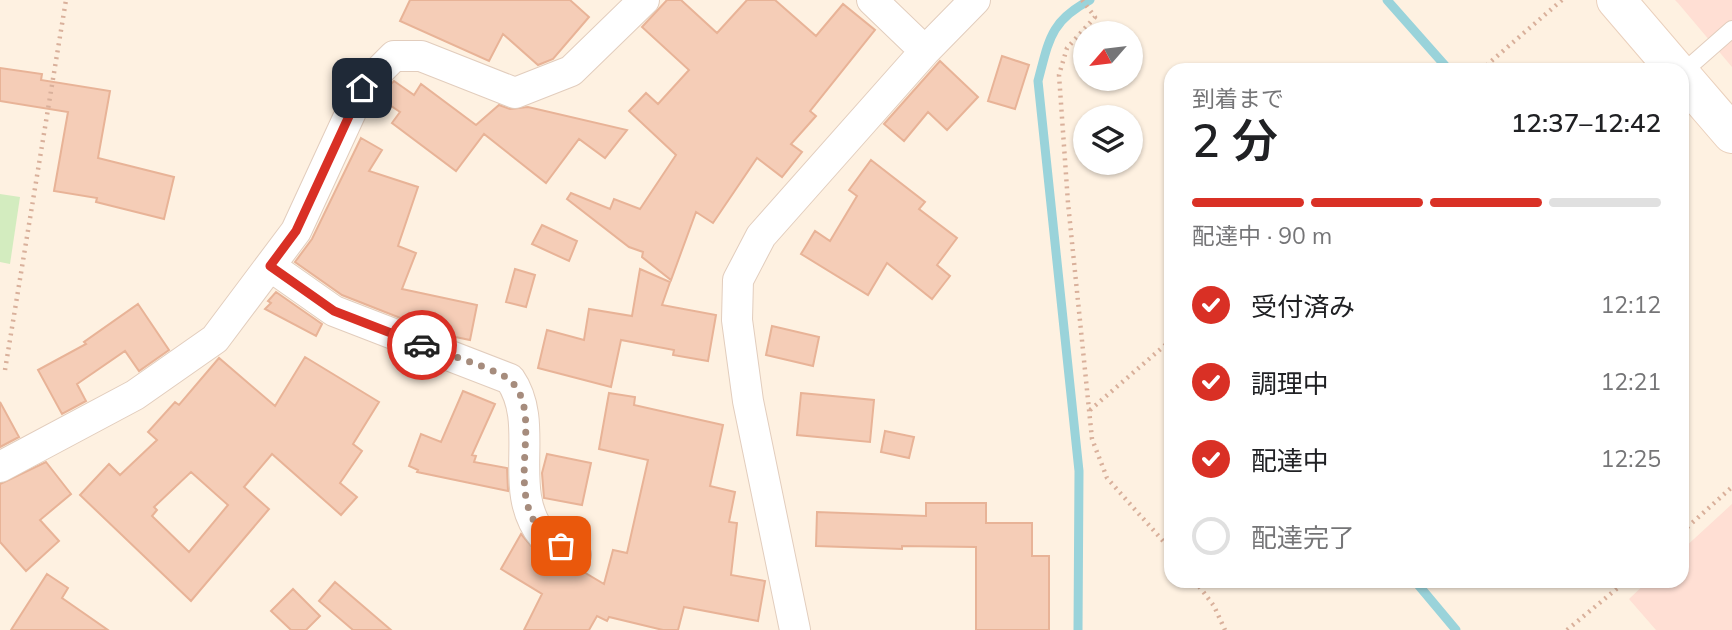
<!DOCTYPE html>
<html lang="ja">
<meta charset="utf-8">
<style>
body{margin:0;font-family:Mulish,"Noto Sans JP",sans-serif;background:#f6f6f6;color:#202124;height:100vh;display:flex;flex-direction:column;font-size:26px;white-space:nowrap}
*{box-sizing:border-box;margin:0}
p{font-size:23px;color:#757577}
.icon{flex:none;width:38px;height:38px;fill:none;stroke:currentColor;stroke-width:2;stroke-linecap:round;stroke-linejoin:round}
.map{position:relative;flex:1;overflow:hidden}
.drawer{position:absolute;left:1164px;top:63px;width:525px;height:525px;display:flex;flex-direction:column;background:#fff;border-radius:21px;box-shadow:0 2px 5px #0004}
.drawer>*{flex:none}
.needle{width:46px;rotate:242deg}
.fabs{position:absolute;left:1073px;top:21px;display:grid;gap:14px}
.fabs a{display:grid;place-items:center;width:70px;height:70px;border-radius:50%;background:#fff;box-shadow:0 2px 5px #0004;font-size:35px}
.pin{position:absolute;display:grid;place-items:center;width:60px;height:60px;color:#fff;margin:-30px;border-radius:14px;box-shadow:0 4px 10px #0006}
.courier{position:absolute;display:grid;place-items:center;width:70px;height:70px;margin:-35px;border:5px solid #d93025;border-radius:50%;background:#fff;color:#222;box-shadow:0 2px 9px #0007}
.overview em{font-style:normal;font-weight:600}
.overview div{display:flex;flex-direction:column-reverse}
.overview{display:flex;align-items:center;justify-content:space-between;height:119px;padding:0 28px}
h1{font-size:46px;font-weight:600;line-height:52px}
.bar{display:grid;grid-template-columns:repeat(4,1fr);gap:10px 7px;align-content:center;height:84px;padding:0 28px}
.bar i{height:9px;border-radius:5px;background:#e0e0e0}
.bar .current{background:#d93025}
.bar p{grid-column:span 4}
ol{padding:0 28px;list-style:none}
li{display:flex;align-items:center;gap:21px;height:77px}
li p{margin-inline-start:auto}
li .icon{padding:7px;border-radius:50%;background:#d93025;color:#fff;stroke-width:4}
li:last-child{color:#757577}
li i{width:38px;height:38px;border:4px solid #e0e0e0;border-radius:50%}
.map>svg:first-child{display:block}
.commercial{fill:#ffdfd4}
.green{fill:#d3ecbf}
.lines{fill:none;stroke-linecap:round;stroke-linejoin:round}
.stream{stroke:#9ad3da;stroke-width:9}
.building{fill:#f5cdb7;stroke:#e8b397;stroke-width:2;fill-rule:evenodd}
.lane-casing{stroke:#e2cdbd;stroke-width:18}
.street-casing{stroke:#e2cdbd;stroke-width:32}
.secondary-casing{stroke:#ead0bc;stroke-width:40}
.path{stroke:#d9b09b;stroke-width:4.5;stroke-dasharray:2 5;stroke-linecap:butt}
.lane{stroke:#fff;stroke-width:16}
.street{stroke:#fff;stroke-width:30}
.secondary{stroke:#fff;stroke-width:38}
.done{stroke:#a68c7d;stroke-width:7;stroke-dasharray:0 12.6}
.route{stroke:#d93025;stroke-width:9}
</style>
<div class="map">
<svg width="1732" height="630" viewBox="0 0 1732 630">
<rect width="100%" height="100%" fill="#fef1e1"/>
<!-- commercial -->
<path class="commercial" d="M1675,0h57v67l-54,-64z
M1732,504v126h-76l-27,-31 19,-18h34v-31z"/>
<!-- green -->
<path class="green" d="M0,194l20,3 -10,67 -10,-2z"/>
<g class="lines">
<!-- stream -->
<path class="stream" d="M1387,0l62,70
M1415,581l41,49
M1078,630l1,-159 -41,-390c11,-41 12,-60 52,-81"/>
</g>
<!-- building -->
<path class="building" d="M410,0h160l19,17 -36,42 -15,6 -35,-31 -14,27 -89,-40z
M667,0h14l36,33 30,-33h28l41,36 27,-32 32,26 -65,81 6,5 -25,28 11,8 -20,25 -25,-19 -44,65 -17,-11 -25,68 -29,-23 1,-5 -14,-5 -62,-48 4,-6 39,16 4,-10 26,10 36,-54 -47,-44 17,-18 12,11 31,-34 -47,-43z
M1002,56l27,9 -14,44 -27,-8z
M940,61l38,36 -31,33 -19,-18 -24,29 -20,-17z
M0,68l42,6 -1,6 69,11 -12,67 76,19 -10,42 -68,-17 1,-4 -43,-7 14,-79 -68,-11z
M394,81l20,14 7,-11 55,41 23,-20 11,4 18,-2 99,23 -22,28 -26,-19 -33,44 -62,-49 -28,37 -64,-48 8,-11 -22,-15z
M361,138l21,12 -13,21 49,16 -20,59 18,7 -14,36 75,16 -7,35 -29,-6 -99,-39 -47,-33 17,-23z
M871,160l54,42 -6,7 38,29 -20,27 13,11 -18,23 -45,-36 -19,32 -67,-41 14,-23 15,10 27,-45 -8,-6z
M542,225l35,16 -8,20 -37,-17z
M515,269l20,6 -9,32 -20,-5z
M640,269l30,13 -8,23 54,10 -8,46 -35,-6 1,-5 -53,-10 -10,47 -73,-19 9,-38 37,10 5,-31 43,7z
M276,292l46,32 -6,12 -51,-27 6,-6 -3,-2z
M138,304l31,46 -30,21 -14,-20 -48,33 9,17 -24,13 -24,-44 48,-26 -2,-2z
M772,326l47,11 -6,29 -47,-11z
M305,357l74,45 -26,42 9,7 -22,32 17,14 -16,18 -69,-61 -28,33 25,22 -78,92 -111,-106 29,-31 11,11 37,-35 -9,-8 27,-30 4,3 40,-47 56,48zM191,472l37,33 -39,47 -37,-36 5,-6 -3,-3z
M463,391l32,13 -23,51 4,1 -2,6 33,6 1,23 -91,-19 1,-2 -9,-4 12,-32 20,8z
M609,393l26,4 -1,8 89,20 -13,61 25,6 -6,30 8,1 -6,52 34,6 -7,40 -74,-14 -6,23h-15l-54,-13 -2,4 -10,-5 -8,14h-65l18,-36 -41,-25 20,-35 20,23 27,14h14l22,13 9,-34 14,3 21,-93 -49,-11z
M801,393l73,7 -4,42 -73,-7z
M0,402l19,35 -19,10z
M885,431l29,6 -5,21 -28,-6z
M547,454l44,9 -9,42 -38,-7 -2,-25z
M46,462l25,32 -31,26 19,21 -33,30 -26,-29v-58z
M926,503h60v20h46v33h17v74h-73v-83l-74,-1v3l-86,-3 1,-34 109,4z
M47,574l21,14 -6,10 46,32h-97z
M335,582l56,48h-38l-34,-29z
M293,589l27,27 -14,14h-15l-20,-19z"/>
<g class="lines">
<defs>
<path id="lane" d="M1682,73l50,-44"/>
<path id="street" d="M872,0l53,51
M270,266l64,45 176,68c32,46 -5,111 33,157 8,8 23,13 33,19
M0,467l135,-72 80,-56 81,-108 66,-143 32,-32h27l94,37 56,-22 73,-71
M795,630l-47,-229 -11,-81 1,-40 23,-44 164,-185 50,-51"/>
<path id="secondary" d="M1616,0l60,70
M1682,76l50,58"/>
</defs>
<!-- lane casing -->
<use href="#lane" class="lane-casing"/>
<!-- street casing -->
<use href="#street" class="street-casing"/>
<!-- secondary casing -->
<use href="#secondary" class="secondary-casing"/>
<!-- path -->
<path class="path" d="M1082,0l13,17 -28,31 -8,27 9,128 24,236 15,39 64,72
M1481,70l81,-70
M5,370l61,-370
M1090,410l81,-70
M1682,532l50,-45
M1195,581l19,25 11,24
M1567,630l59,-49"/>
<!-- lane -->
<use href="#lane" class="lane"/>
<!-- street -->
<use href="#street" class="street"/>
<!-- secondary -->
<use href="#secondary" class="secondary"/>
</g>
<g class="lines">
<!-- done -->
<path class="done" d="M422,345c18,7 78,25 89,36 39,39 -20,128 50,165"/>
<!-- route -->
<path class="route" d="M362,88l-66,143 -26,35 64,45 88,34"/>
</g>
</svg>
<div class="fabs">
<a><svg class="needle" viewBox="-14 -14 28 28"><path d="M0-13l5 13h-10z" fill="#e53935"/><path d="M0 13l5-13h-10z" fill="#757577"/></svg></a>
<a><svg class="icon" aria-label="layers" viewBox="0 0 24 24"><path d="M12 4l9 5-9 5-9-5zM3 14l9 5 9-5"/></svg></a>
</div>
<div class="pin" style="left:561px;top:546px;background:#ea580c"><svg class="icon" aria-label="bag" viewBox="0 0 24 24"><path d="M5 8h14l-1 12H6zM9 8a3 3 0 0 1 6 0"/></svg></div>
<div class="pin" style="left:362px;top:88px;background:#1f2937"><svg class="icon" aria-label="home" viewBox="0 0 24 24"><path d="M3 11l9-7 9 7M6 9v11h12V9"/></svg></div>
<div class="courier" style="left:422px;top:345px"><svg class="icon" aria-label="car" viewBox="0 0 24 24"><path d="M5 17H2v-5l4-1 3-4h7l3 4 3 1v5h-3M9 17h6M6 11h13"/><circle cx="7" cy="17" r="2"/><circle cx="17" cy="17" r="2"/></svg></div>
<section class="drawer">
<div class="overview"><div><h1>2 分</h1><p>到着まで</p></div><em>12:37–12:42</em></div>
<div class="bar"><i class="current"></i><i class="current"></i><i class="current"></i><i></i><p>配達中 · 90 m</p></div>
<ol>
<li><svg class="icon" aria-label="check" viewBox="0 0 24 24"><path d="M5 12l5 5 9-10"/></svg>受付済み<p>12:12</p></li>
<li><svg class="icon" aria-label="check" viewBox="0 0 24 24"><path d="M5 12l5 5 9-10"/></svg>調理中<p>12:21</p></li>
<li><svg class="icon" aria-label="check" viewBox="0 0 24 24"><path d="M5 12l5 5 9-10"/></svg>配達中<p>12:25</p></li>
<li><i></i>配達完了</li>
</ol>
</section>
</div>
